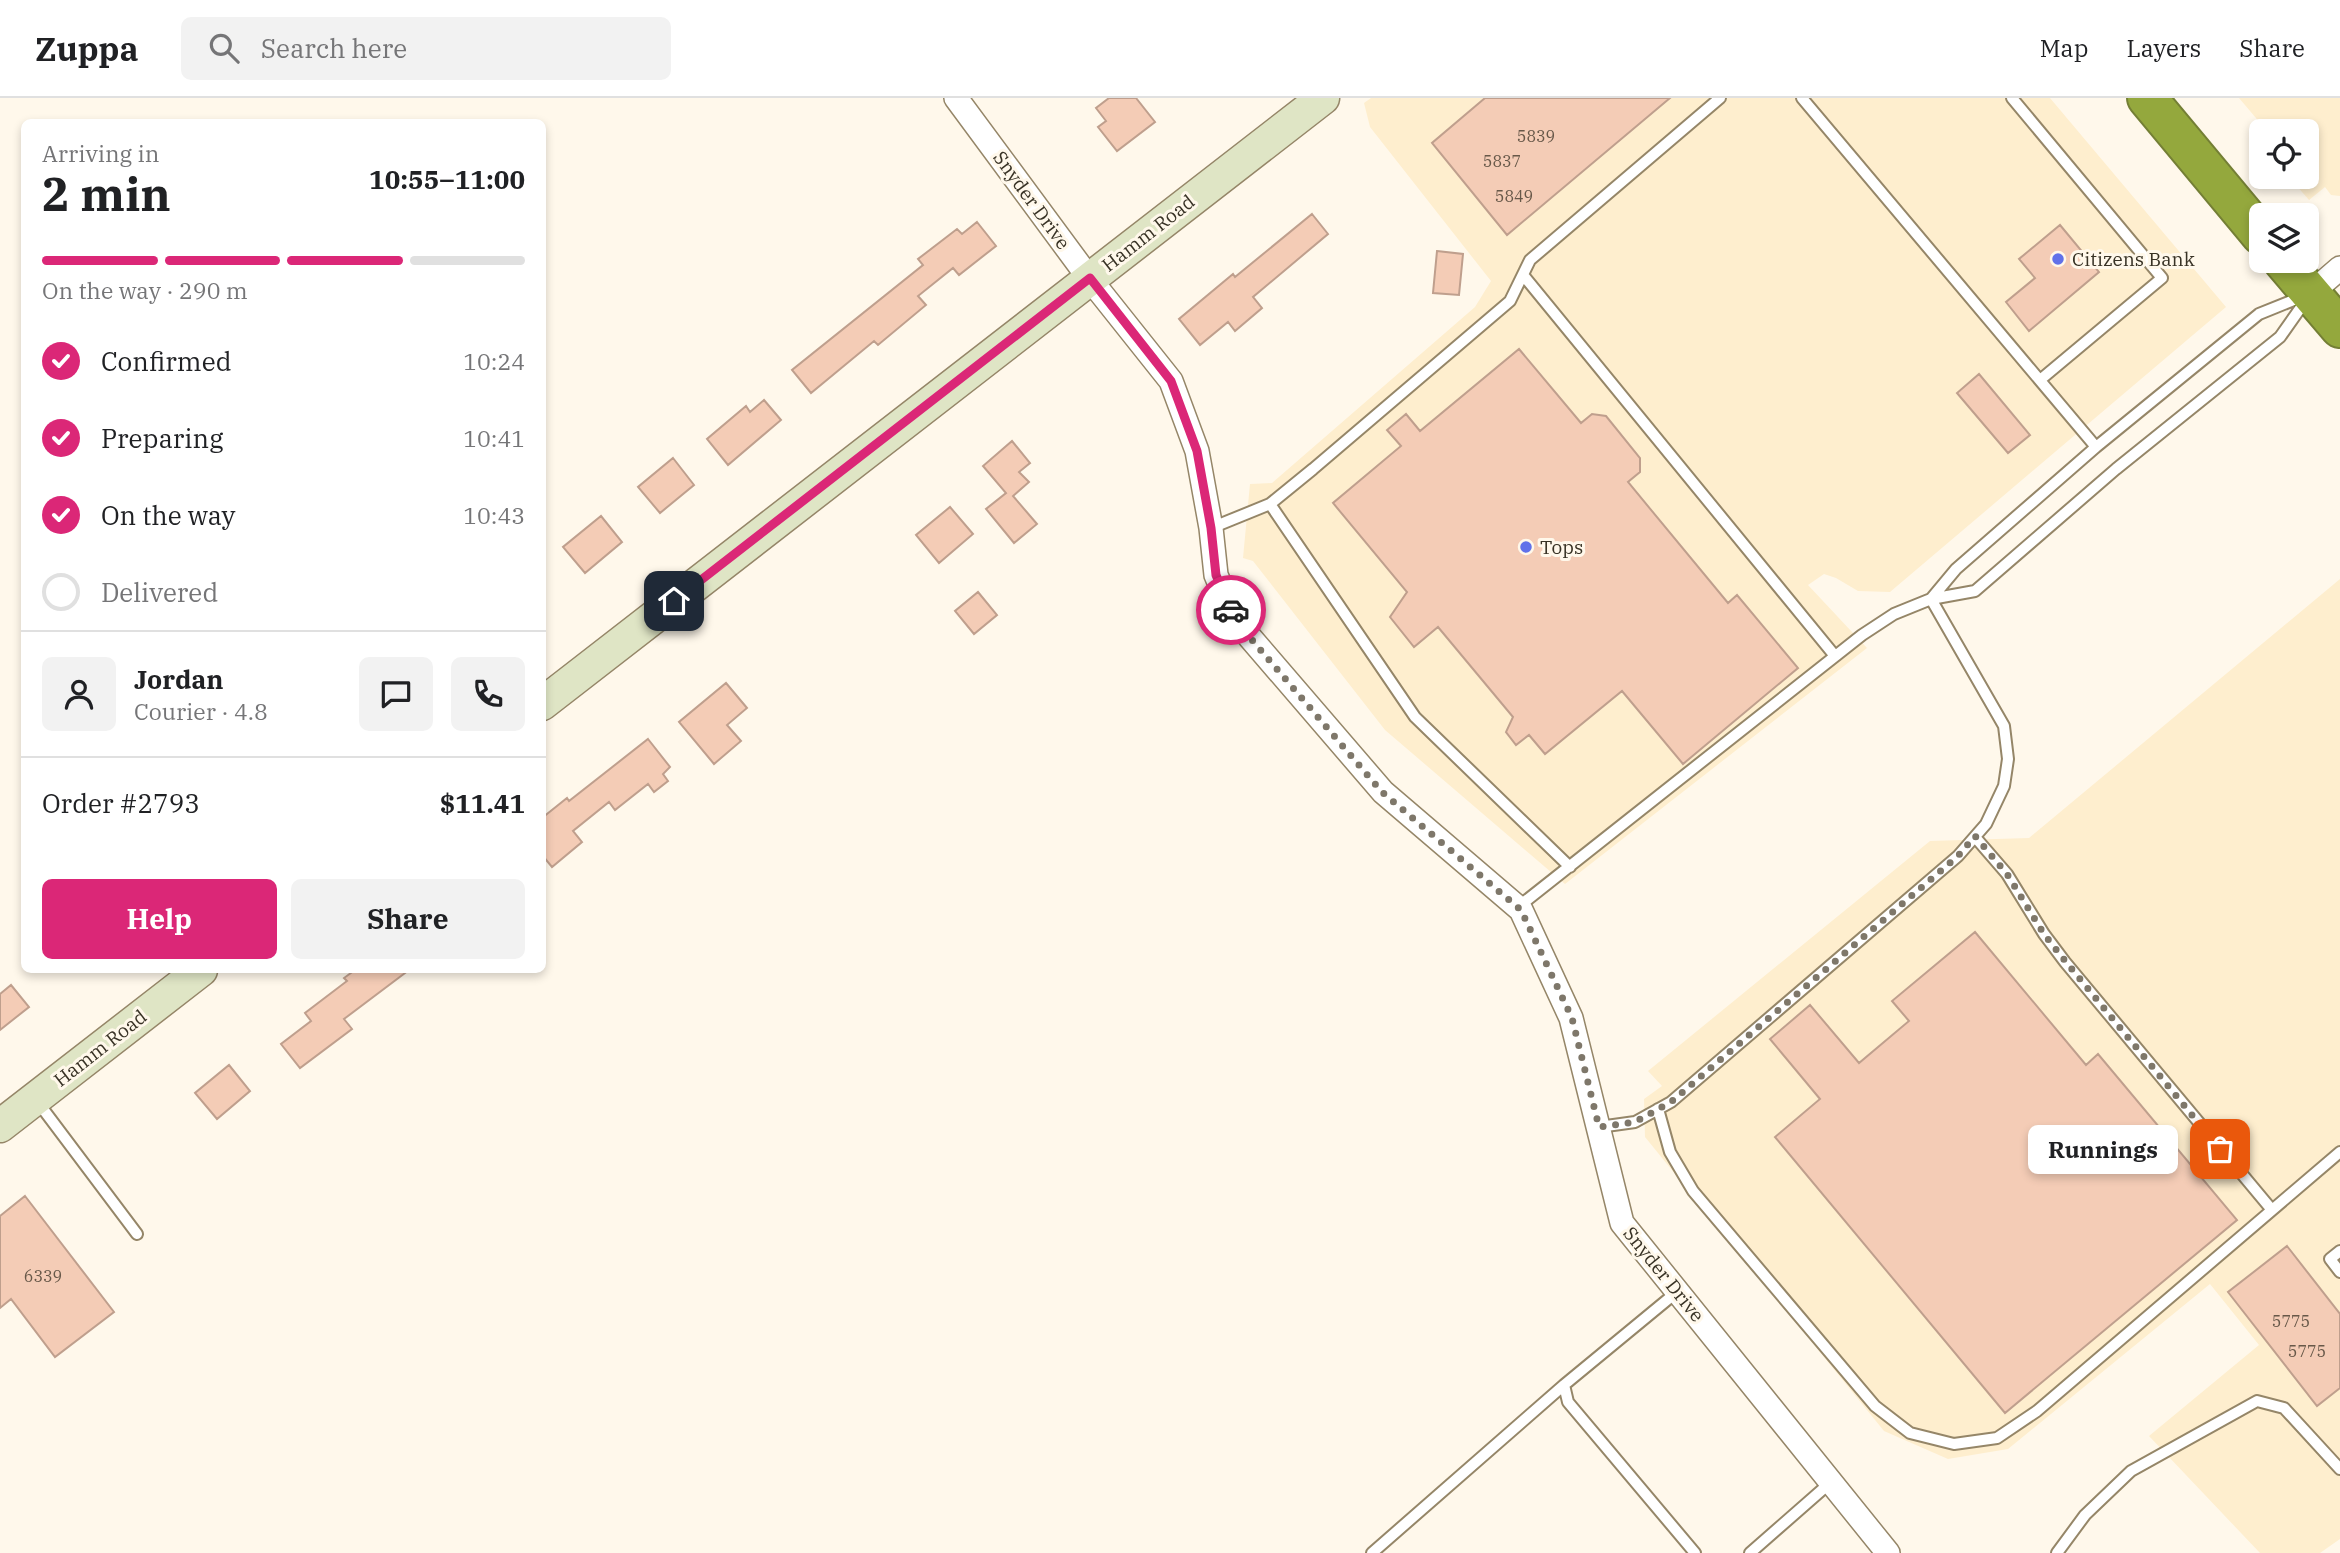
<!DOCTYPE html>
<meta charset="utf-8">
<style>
body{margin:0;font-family:"IBM Plex Serif",serif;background:#f2f2f2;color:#202124;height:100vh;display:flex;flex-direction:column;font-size:26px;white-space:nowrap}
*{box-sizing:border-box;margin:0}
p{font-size:23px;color:#757577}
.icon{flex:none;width:38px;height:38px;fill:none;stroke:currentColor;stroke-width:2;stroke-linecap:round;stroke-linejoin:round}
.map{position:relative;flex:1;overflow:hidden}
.drawer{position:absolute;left:21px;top:21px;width:525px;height:854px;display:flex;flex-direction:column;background:#fff;border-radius:10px;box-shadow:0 4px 10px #0003}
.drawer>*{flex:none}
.buttons{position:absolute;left:2249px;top:21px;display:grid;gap:14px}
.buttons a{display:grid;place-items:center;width:70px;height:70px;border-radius:10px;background:#fff;box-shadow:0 4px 10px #0003;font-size:35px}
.pin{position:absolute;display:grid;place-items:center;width:60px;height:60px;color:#fff;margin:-30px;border-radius:14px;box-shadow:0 4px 10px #0006}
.courier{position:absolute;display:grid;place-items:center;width:70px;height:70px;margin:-35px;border:5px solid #db2777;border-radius:50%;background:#fff;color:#222;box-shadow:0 2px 9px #0007}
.bubble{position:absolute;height:49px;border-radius:10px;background:#fff;box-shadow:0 4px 10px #0003;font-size:23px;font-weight:700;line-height:49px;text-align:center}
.headline em{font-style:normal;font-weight:700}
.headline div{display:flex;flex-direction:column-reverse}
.headline{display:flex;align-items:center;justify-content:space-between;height:119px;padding:0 21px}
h1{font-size:46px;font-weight:700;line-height:52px}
.bar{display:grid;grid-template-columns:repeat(4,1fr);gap:10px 7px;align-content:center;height:84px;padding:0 21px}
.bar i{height:9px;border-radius:5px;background:#e0e0e0}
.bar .on{background:#db2777}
.bar p{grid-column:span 4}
.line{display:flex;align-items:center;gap:18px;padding:0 21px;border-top:2px solid #e0e0e0}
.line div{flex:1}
.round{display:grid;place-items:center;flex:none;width:74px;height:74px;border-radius:10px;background:#f2f2f2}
ol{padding:0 21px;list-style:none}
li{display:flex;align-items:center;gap:21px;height:77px}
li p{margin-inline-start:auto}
li .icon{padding:7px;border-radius:50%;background:#db2777;color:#fff;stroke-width:4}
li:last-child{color:#757577}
li i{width:38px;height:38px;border:4px solid #e0e0e0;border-radius:50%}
.cta{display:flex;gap:14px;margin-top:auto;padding:14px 21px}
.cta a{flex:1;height:80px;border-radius:10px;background:#db2777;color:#fff;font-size:28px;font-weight:700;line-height:80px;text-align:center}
.cta a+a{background:#f2f2f2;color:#202124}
header{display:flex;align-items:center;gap:42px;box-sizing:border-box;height:98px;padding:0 35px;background:#fff;border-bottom:2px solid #e0e0e0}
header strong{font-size:33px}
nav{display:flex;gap:38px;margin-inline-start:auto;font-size:24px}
.search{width:490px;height:63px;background:#f2f2f2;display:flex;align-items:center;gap:18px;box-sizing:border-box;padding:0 24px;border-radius:10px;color:#757577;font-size:26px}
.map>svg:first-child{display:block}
.built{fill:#feeece}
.building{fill:#f4ccb6;stroke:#bf9f8d;stroke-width:2}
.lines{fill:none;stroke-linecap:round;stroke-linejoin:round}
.lane-casing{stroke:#958668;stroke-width:14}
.street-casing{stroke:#958668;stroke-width:26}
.secondary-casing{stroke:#958668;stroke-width:35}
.highway-casing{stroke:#747f35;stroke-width:42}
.lane{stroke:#fff;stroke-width:10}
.street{stroke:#fff;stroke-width:23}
.secondary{stroke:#dfe5c5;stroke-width:32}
.highway{stroke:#94a83d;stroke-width:38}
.done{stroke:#7e776a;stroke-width:7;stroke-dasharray:0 12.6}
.route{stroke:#db2777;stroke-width:9}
.poi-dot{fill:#6171e9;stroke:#fff8eb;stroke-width:2.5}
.labels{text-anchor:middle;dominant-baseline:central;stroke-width:6;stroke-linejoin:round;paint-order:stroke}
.number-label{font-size:16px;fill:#675849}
.street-label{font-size:19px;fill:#383225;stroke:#fff8eb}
.poi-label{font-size:19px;fill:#383225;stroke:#fff8eb;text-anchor:start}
</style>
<header>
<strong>Zuppa</strong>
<div class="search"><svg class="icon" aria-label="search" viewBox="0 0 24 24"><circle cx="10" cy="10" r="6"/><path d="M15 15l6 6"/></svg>Search here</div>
<nav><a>Map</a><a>Layers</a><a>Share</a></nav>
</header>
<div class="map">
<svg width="2340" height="1455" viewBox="0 0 2340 1455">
<rect width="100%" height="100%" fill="#fff8eb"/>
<!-- built -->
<path class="built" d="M1371,0h679l176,209 -336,285 -32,-1 -22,-13 -12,-4 -16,11 59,63 -302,236 -180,-154 -132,-169 -10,-3 7,-74 22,-1 203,-176 16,-26 -121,-154 -6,-24z
M2239,0h101v98l-9,-1 -6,-8 -16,13 -20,-23h17v-46h-39z
M2340,481v960l-20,14h-60l-111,-117 110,-91 -49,-61 -202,165 -60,10 -64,-28 -239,-294 -1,-38 18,-13 -14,-15 282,-230 99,-3z"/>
<!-- building -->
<path class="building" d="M1109,0h27l19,24 -38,29 -19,-24 8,-6 -10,-13z
M1485,0h185l-163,137 -75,-92z
M1312,116l16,20 -75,63 9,11 -27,23 -7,-9 -28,23 -21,-26 54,-45 2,3z
M977,124l19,24 -37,29 -6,-7 -35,28 8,9 -48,40 -4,-4 -63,52 -19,-23 131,-105 -5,-6 39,-30 5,5z
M2060,127l39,47 -70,59 -23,-29 29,-24 -16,-19z
M1437,153l26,3 -4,41 -26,-2z
M1519,251l62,74 11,-9 14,2 34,42v14l-12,10 100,121 9,-8 61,73 -115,96 -61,-73 -77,63 -16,-19 -13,10 -10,-13 7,-15 -75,-90 -24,20 -24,-30 17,-25 -74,-89 68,-57 -14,-16 19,-16 14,17z
M1979,276l51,61 -22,18 -51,-60z
M764,302l17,20 -53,45 -21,-26 39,-33 4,6z
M1012,343l18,22 -11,9 10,10 -16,14 24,28 -23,19 -28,-34 20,-16 -23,-27z
M673,360l21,27 -34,28 -22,-26z
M950,409l23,27 -34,29 -23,-28z
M601,418l21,26 -37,31 -22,-26z
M978,494l19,23 -23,19 -19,-23z
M726,585l21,25 -20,17 14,16 -27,23 -35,-42z
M648,641l22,28 -7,7 5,7 -14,11 -6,-8 -33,26 -6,-8 -36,29 9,11 -30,25 -10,-12v-37l25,-20 2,3z
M1975,834l111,133 12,-11 139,166 -232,193 -230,-276 45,-38 -50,-60 40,-34 49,58 50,-42 -17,-20z
M355,872h54l-65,49 8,10 -52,39 -19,-24 30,-23 -6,-8 42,-32 -3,-3z
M11,887l18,22 -29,23v-36z
M229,967l21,26 -33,28 -22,-26z
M25,1098l89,116 -59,45 -44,-58 -11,9v-92z
M2287,1148l53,68v74l-23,18 -89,-114z"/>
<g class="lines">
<defs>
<path id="lane" d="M1802,0l294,349
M2012,0l150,180 -122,102
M1523,177l312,381
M2311,195l-31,44 -164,132 -141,122 -44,8 25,-30 140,-122 163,-133z
M1270,406l145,213 155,150
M1211,430l59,-24 43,-35 197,-168 20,-41 190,-162
M1975,739l32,37 37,60 21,28 207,248
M1518,809l344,-272 32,-21 37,-15 73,127 4,33 -4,27 -18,38 -28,32 -287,246 -36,20 -36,5
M37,1003l100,133
M1658,1011l12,43 23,39 182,215 35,27 44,11 43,-6 40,-27 303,-259
M2340,1153l-10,8 10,13
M1678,1193l-114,94 4,17 127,151
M1372,1455l192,-168
M1750,1455l81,-71
M2057,1455l28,-38 46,-44 126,-70 27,7 56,61"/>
<path id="street" d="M956,0l133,180 82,103 26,70 14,77 5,47 19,45 148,172 138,118 50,108 51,205 266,330
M2311,195l29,-25"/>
<path id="secondary" d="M542,606l781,-606
M0,1028l201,-156"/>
<path id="highway" d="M2147,0l114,137
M2283,163l57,67"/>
</defs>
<!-- lane casing -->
<use href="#lane" class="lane-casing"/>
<!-- street casing -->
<use href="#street" class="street-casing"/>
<!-- secondary casing -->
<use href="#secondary" class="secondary-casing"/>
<!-- highway casing -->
<use href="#highway" class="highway-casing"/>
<!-- lane -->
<use href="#lane" class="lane"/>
<!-- street -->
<use href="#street" class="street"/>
<!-- secondary -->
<use href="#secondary" class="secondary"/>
<!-- highway -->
<use href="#highway" class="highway"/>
</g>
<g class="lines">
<!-- done -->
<path class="done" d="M1231,512l4,10 147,172 139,118 51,108 27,109 36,-5 36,-20 287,-246 17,-20 32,38 37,60 22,28 154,187"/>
<!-- route -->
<path class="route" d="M674,503l416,-323 81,103 26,70 14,77 5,47 15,35"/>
</g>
<!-- markers -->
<g class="poi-dot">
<circle cx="2058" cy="161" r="7"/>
<circle cx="1526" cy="449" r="7"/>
</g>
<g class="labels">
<!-- number labels -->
<g class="number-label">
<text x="1536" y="38">5839</text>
<text x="1502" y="63">5837</text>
<text x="1514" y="98">5849</text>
<text x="43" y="1178">6339</text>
<text x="2291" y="1223">5775</text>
<text x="2307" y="1253">5775</text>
</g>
<!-- street labels -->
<g class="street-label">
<text transform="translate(1032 102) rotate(54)">Snyder Drive</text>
<text transform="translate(1148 135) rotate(-38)">Hamm Road</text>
<text transform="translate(100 950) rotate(-38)">Hamm Road</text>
<text transform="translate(1664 1176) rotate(51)">Snyder Drive</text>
</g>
<!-- poi labels -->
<g class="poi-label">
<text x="2072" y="161">Citizens Bank</text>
<text x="1540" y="449">Tops</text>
</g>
</g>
</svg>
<div class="buttons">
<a><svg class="icon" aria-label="locate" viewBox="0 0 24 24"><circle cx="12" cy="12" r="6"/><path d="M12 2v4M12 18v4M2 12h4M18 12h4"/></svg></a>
<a><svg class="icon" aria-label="layers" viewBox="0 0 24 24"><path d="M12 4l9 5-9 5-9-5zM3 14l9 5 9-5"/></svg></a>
</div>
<div class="pin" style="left:2220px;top:1051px;background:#ea580c"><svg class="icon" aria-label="bag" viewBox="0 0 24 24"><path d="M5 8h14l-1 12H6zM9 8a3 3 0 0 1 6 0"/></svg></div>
<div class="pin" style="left:674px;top:503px;background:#1f2937"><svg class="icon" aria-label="home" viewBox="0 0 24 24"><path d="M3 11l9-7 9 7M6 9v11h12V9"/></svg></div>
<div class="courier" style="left:1231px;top:512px"><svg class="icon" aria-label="car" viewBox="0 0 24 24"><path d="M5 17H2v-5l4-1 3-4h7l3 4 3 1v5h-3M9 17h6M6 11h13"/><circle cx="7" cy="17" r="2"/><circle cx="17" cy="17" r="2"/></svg></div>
<div class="bubble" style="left:2028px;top:1027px;width:150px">Runnings</div>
<section class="drawer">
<div class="headline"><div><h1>2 min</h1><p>Arriving in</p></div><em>10:55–11:00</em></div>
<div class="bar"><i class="on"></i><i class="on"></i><i class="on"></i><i></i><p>On the way · 290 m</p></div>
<ol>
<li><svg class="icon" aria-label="check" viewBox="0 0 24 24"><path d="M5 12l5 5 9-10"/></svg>Confirmed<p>10:24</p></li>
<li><svg class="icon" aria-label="check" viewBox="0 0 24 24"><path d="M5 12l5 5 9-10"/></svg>Preparing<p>10:41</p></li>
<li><svg class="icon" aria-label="check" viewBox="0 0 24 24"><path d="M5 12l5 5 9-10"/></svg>On the way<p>10:43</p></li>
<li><i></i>Delivered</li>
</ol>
<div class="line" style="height:126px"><a class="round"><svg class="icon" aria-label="person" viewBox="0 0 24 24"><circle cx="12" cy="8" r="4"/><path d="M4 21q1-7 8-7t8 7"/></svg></a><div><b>Jordan</b><p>Courier · 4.8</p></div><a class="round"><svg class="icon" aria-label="chat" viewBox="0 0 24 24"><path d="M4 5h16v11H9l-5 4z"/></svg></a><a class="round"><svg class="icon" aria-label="phone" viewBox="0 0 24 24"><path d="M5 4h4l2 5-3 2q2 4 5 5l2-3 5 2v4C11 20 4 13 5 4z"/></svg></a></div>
<div class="line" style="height:91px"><div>Order #2793</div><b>$11.41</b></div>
<div class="cta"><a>Help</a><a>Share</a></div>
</section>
</div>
